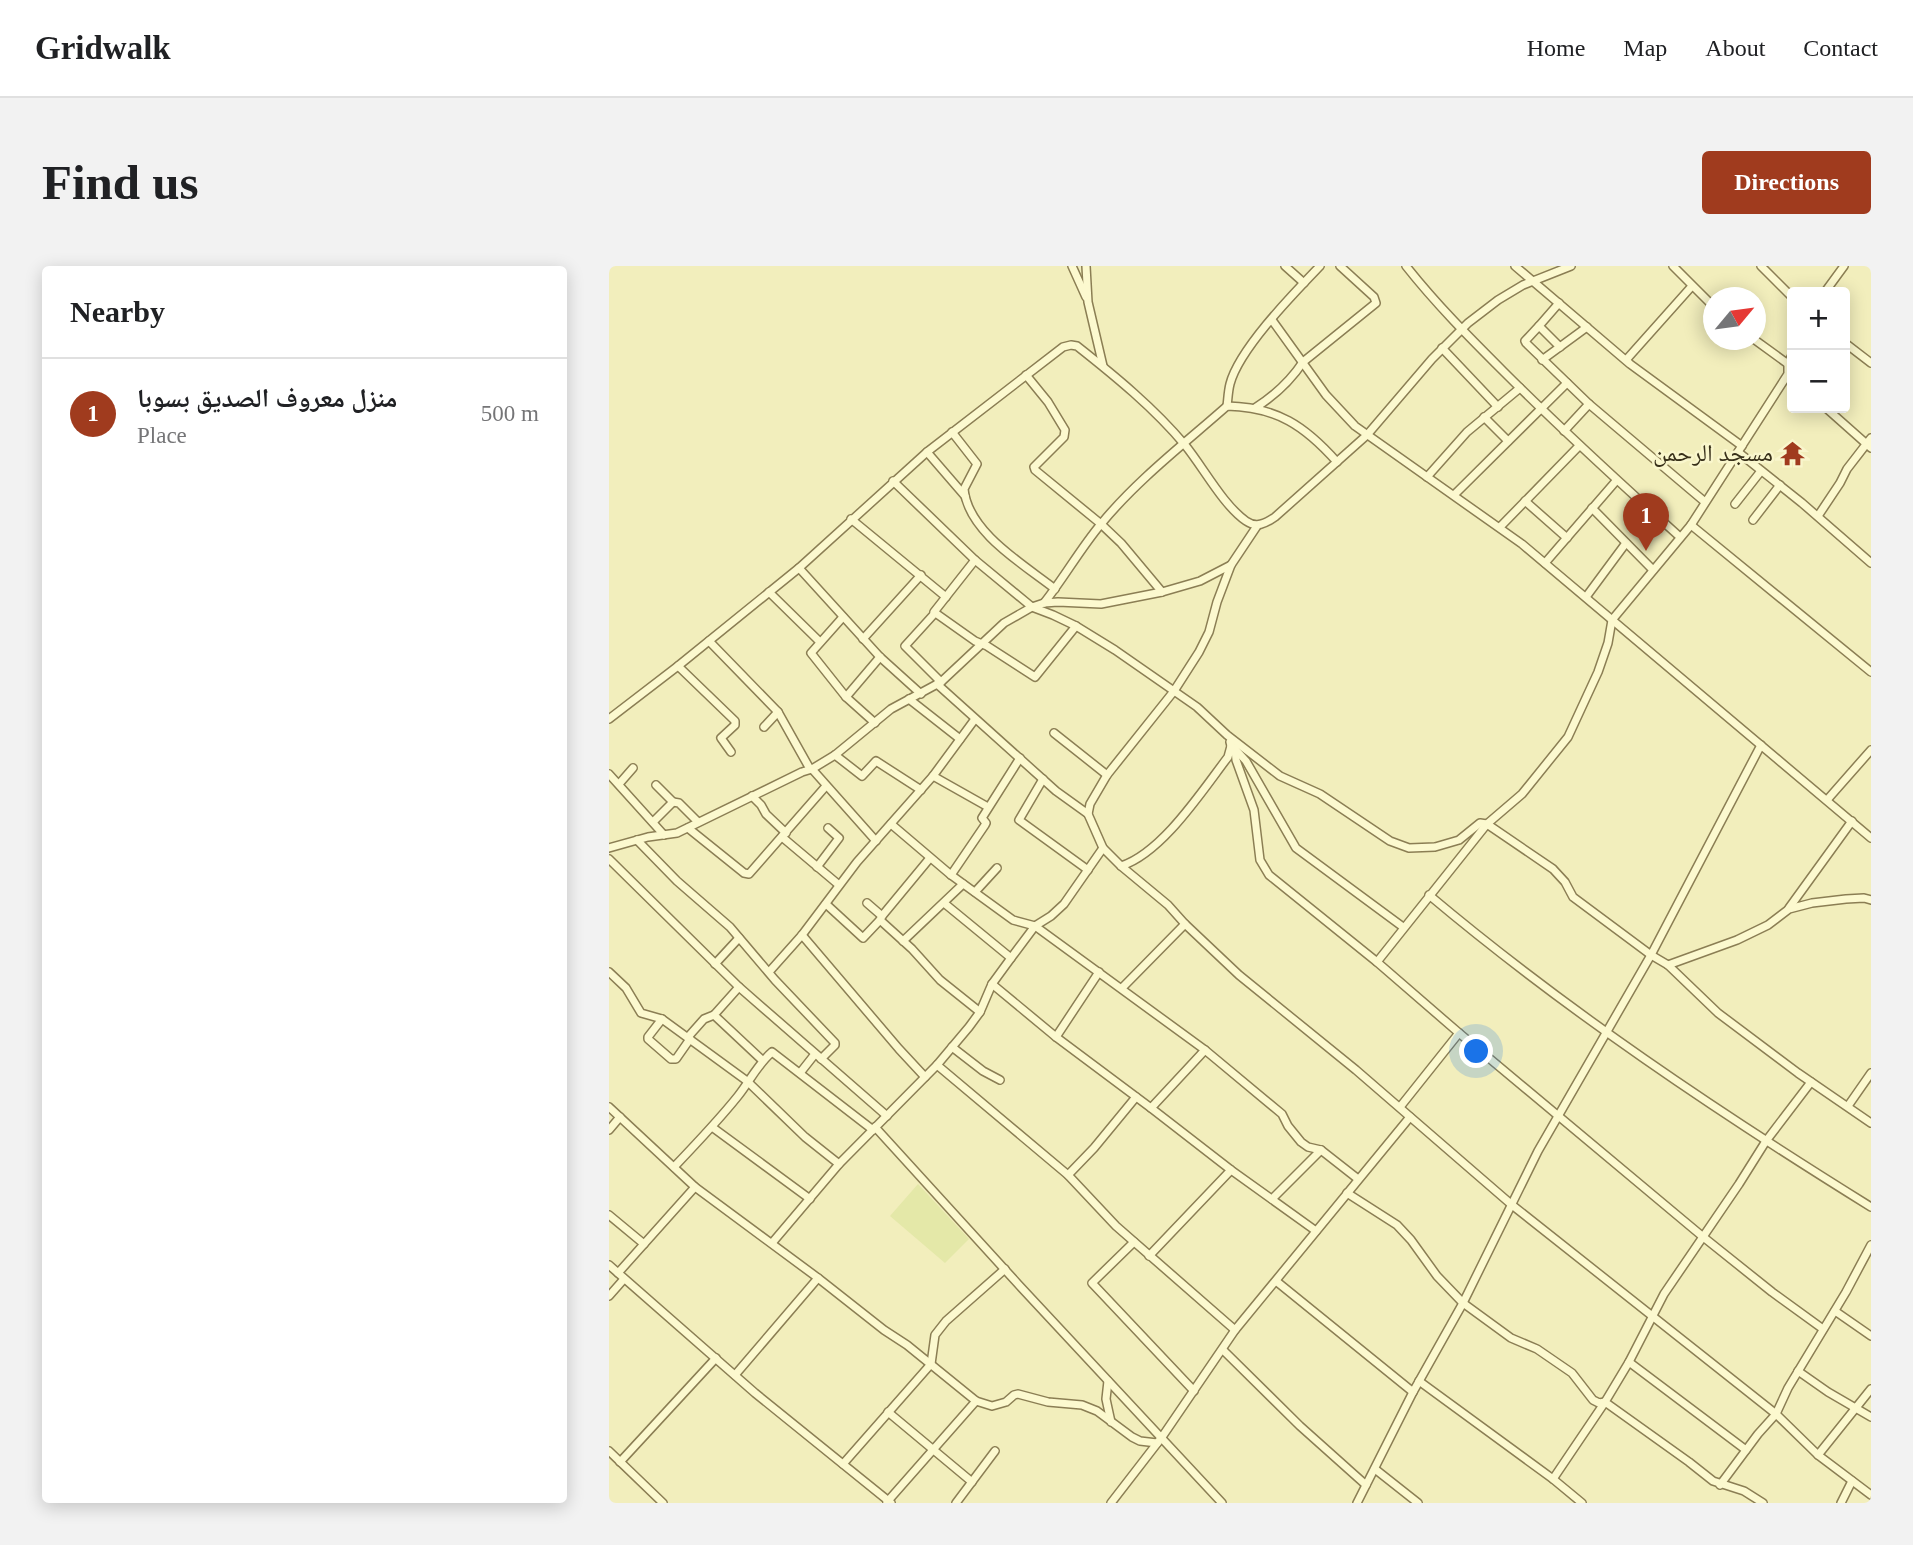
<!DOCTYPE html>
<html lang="en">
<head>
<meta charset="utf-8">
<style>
	body { margin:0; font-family:"Times New Roman","Noto Naskh Arabic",serif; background:#f2f2f2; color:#202124 }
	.controls { position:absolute; right:21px; top:21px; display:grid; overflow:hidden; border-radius:7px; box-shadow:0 4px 18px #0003 }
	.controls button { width:63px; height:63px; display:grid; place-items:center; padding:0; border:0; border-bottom:2px solid #e0e0e0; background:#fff; color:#202124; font:35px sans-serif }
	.compass { position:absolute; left:1094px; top:21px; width:63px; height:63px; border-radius:50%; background:#fff; box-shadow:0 4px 18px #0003; rotate:61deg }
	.you { position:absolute; left:868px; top:786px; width:24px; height:24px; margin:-18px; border:5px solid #fff; border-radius:50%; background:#1a73e8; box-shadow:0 0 0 10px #1a73e833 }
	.badge { display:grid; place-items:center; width:46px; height:46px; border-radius:50%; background:#a03b1e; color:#fff; font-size:23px; font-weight:700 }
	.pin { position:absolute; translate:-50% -58px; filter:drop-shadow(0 2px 4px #0008) }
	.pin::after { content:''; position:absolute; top:37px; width:24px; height:21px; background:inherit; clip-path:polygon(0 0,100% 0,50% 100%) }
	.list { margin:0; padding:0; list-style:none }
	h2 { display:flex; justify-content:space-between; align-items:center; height:91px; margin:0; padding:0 28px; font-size:30px }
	h2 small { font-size:23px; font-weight:400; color:#757577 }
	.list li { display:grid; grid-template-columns:46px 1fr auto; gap:21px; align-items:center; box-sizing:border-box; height:112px; padding:0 28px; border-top:2px solid #e0e0e0 }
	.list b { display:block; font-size:26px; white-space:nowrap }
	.list p { margin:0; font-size:23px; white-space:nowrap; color:#757577 }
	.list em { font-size:23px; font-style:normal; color:#757577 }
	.map { position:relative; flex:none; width:1262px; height:1237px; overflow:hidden; border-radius:7px }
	header { display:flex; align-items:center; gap:42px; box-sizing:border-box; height:98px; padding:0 35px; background:#fff; border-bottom:2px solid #e0e0e0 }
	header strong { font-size:33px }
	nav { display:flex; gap:38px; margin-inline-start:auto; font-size:24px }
	.intro { display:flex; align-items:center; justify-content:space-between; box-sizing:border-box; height:168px; padding:0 42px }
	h1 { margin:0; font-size:49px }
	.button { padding:18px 32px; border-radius:7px; background:#a03b1e; color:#fff; font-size:24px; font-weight:700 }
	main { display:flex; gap:42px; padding:0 42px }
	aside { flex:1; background:#fff; border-radius:7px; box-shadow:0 4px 18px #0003 }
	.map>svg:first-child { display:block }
	.farmland { fill:#e4e8a8 }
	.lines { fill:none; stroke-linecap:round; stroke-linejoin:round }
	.minor-casing { stroke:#8b7e54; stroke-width:10 }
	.minor { stroke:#fcf9cf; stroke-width:7 }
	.labels { text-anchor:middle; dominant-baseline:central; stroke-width:5; stroke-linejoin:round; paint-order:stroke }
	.poi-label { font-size:24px; fill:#38301a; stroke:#f9f6cc; text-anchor:end }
</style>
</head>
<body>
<header>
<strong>Gridwalk</strong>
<nav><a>Home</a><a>Map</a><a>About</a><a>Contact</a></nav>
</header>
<div class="intro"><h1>Find us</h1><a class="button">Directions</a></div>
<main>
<aside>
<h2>Nearby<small></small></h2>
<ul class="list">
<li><span class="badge">1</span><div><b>منزل معروف الصديق بسوبا</b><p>Place</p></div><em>500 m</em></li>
</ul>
</aside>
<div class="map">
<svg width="1262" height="1237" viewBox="0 0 1262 1237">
	<rect width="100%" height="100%" fill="#f2eebc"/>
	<polygon class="farmland" points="309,918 360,973 336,997 281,950"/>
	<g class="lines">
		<defs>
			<g id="minor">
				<polyline points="463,0 477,31"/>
				<polyline points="477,0 479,36 494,100"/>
				<polyline points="676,0 695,17"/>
				<path d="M 797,0 C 827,38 861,72 895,106 C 952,163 1011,217 1071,271"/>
				<polyline points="906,0 1021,98 1133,180"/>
				<polyline points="1064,0 1104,40"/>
				<polyline points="1152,0 1183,31"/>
				<polyline points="1216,26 1235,0"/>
				<polyline points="950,37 930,60 951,81"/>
				<polyline points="663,54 717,129 746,160 913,278 1262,572"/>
				<polyline points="930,60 916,75 917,77 980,138 1096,236"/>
				<polyline points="1146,74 1179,98"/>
				<polyline points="1236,77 1262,97"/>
				<polyline points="833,82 889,141"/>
				<polyline points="933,94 978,61"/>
				<polyline points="1017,94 1083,20"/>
				<polyline points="417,109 439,136 456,164 455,171 425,201 426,204 492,258 512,277 553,326"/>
				<path d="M 618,140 C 619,133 619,126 621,118 C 630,83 685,27 711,0"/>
				<path d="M 646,142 C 665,130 682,114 694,96 L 767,37 L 765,31 L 731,0"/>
				<polyline points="1217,142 1262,182"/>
				<polyline points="875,151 899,175"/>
				<polyline points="955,165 980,138"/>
				<path d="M 343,166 L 368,198 L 355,223 C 359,266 414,298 446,323"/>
				<polyline points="318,186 356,230"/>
				<polyline points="1129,186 1193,237 1262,297"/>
				<polyline points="818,211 858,166 911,122"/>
				<polyline points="284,215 366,294 423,341 444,349 467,360 506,384 588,441 618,469 671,510 711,528 781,575 800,582 826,581 850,574 871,557 878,558 944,603 956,616 964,631 1042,689 1059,699 1109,747 1189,807 1262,857"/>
				<polyline points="845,229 958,117"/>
				<polyline points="916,235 958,272"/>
				<polyline points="1126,238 1152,205"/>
				<polyline points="983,242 1044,304"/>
				<polyline points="1209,250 1231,217 1238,203 1262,172"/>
				<polyline points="242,253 337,331"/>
				<polyline points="1144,254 1171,219"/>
				<polyline points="1082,259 1262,406"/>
				<polyline points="648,260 622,299 608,336 600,366 590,386 565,425 498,509 481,538 479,548 494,582 512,600 559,639 576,658 630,709 747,804 903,939 1167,1148 1209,1189 1262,1229"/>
				<polyline points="891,261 970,180"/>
				<polyline points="366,294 325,346 366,375 378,380 426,411 467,360"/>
				<polyline points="936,297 1007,215"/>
				<polyline points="190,302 271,391 312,428"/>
				<polyline points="160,326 211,376"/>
				<polyline points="977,331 1017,277"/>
				<path d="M 435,337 C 455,312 471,283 492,258 C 528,214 575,178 618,140 C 668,141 696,160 728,196"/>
				<polyline points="326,347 296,380 332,416"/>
				<polyline points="234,351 202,387 237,431 266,457"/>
				<polyline points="254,373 312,309"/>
				<polyline points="100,375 169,446 201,503"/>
				<polyline points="69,400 126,455 126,459 112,472 122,486"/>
				<polyline points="328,418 447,525 479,548"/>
				<polyline points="237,431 271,391"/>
				<polyline points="300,433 351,473"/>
				<path d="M 0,453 L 69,400 L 190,302 L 318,186 L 454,81 L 462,79 L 468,80 C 506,110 545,142 576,179 C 594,201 614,239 637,255 C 647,262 656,258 666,251 L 758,169 L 823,93 L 859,57 L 889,34 L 914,19 L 962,0"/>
				<polyline points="155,461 169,446"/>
				<polyline points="445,467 498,509"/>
				<polyline points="622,480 626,483 627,494 645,544 651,594 660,609 768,696 850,767 1093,970 1163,1026 1214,1063"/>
				<polyline points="626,483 637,495 687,582 794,661"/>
				<polyline points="226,489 253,510 267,495 312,524"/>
				<polyline points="203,503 267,575"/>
				<polyline points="0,508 55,569"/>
				<polyline points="324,510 379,541"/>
				<polyline points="434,513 410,554 479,604"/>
				<polyline points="10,518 24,502"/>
				<polyline points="47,519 64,536 70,537 89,556"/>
				<polyline points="143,530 152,539 157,548 177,567"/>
				<polyline points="1218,534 1262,484"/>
				<polyline points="44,556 64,536"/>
				<polyline points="282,558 342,609 404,654 426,660 596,784 673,848 679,860 692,876 699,881 712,884 749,913"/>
				<polyline points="79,562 135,607 140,608 217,520"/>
				<polyline points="173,571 230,619"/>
				<polyline points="28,574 68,615 121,661 166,714 226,777 226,779 212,793"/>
				<polyline points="0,582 39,571 68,567 193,506 203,503 226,489 282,443 332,416 395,357 423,341 435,337 449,336 492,338 553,326 591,315 622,299"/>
				<polyline points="0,593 130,721 278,850"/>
				<path d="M 512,600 C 553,587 593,525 619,491 L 622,480 L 621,476"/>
				<polyline points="208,601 230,572 219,562"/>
				<polyline points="342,609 376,559 377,557 373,552 411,492"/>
				<polyline points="366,626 388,602"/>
				<path d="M 820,629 C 958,745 1109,846 1262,941"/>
				<polyline points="258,637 273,650"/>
				<polyline points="335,637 402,692"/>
				<polyline points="217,638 254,672 271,654 273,650 321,592"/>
				<polyline points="1180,642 1243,555"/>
				<polyline points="271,654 303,683 331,714 371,746"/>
				<polyline points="193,669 290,783 316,811"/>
				<polyline points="294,675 354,618"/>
				<polyline points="768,696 878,558 913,528 959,471 989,406 999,377 1003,354 1082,259 1179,108 1179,98 1183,89"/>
				<polyline points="106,698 130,672"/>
				<polyline points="1059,699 1128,674 1159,659 1180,643 1203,637 1237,633 1255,632 1262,634"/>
				<polyline points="0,706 17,722 32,747 53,753 138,815 196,871 230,898"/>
				<polyline points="160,706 193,669 248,596 324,510 366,453"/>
				<polyline points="383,718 447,771 542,842 622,904 707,965"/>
				<polyline points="130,721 105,749 153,794"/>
				<polyline points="513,722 576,658"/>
				<polyline points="53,753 39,771 39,773 62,793 67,793 81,773"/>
				<polyline points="79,771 95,753 105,749"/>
				<polyline points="447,771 490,706"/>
				<polyline points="343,781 374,805 391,814"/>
				<polyline points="328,799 459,909 507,960 626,1064"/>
				<polyline points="191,807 206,788"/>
				<polyline points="1239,840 1262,807"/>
				<polyline points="0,841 86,921 209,1012 275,1064 298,1079 367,1135 383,1140 397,1136 405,1129 409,1128 439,1136 473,1139 488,1145 523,1171 531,1175 548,1177"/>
				<polyline points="791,841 850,767"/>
				<polyline points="542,842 596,784"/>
				<polyline points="103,861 201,933"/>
				<polyline points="266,861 409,1018 613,1237"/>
				<polyline points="0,864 11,851"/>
				<path d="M 65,901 C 87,878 109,855 129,830 C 141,815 148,799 163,786 L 264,864"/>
				<polyline points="459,909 485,882 527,831"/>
				<polyline points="738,927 788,959 802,974 828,1010 854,1037 902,1072 928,1083 963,1107 984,1134 990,1137 996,1136"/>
				<polyline points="663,933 712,884"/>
				<polyline points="0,949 35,978"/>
				<polyline points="525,976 483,1017 585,1125"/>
				<polyline points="163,977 230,898 328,799 360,761 371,746 383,718 402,692 426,660 442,650 455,638 494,582"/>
				<polyline points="540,990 622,904"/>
				<polyline points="0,999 146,1127 282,1237"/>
				<polyline points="9,1007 86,921"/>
				<polyline points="667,1015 804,1126"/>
				<polyline points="0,1030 15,1013"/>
				<polyline points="1226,1045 1262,1070"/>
				<polyline points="614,1084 691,1160 757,1219"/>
				<polyline points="1020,1096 1137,1184"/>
				<polyline points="1189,1105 1219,1126 1262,1151"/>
				<polyline points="126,1109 209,1012"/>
				<polyline points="499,1115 497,1133 502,1156"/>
				<polyline points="810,1115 944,1213 973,1237"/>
				<polyline points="279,1146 363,1216"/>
				<polyline points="0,1185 54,1237"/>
				<polyline points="1209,1189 1262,1123"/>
				<polyline points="11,1196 107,1092"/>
				<polyline points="234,1198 322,1098 326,1069 337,1055 396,1003"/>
				<polyline points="766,1203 809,1237"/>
				<polyline points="944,1213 996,1136"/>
				<polyline points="1111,1219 1149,1168 1167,1148 1179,1122 1237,1026 1262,979"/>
				<polyline points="278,1236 367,1135"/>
				<polyline points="347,1237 386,1185"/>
				<polyline points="502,1237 553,1171 626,1064 801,851"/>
				<polyline points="748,1237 804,1126 854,1037 929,885 1042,689 1152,479"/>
				<polyline points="1154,1237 1135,1225 1104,1215 1080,1196 996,1136 1020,1096 1055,1028 1130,918 1157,875 1202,816"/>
				<polyline points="1232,1237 1243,1215"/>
			</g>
		</defs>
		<use href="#minor" class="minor-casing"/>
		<use href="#minor" class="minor"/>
	</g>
	<defs>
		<symbol id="temple-bare" viewBox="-9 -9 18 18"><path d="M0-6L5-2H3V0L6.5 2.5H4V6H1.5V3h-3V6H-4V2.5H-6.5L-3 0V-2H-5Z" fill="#a03b1e" stroke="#f9f6cc" stroke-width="2.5" paint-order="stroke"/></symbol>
	</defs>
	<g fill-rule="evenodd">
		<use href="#temple-bare" x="1166" y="170" width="35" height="35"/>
	</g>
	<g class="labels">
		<g class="poi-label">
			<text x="1164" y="187">مسجد الرحمن</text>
		</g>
	</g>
</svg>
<div class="controls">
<button>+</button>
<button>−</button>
</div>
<svg class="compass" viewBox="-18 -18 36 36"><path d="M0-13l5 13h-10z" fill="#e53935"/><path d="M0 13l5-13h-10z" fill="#757577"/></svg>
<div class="you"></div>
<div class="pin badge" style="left:1037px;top:285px">1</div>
</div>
</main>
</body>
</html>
